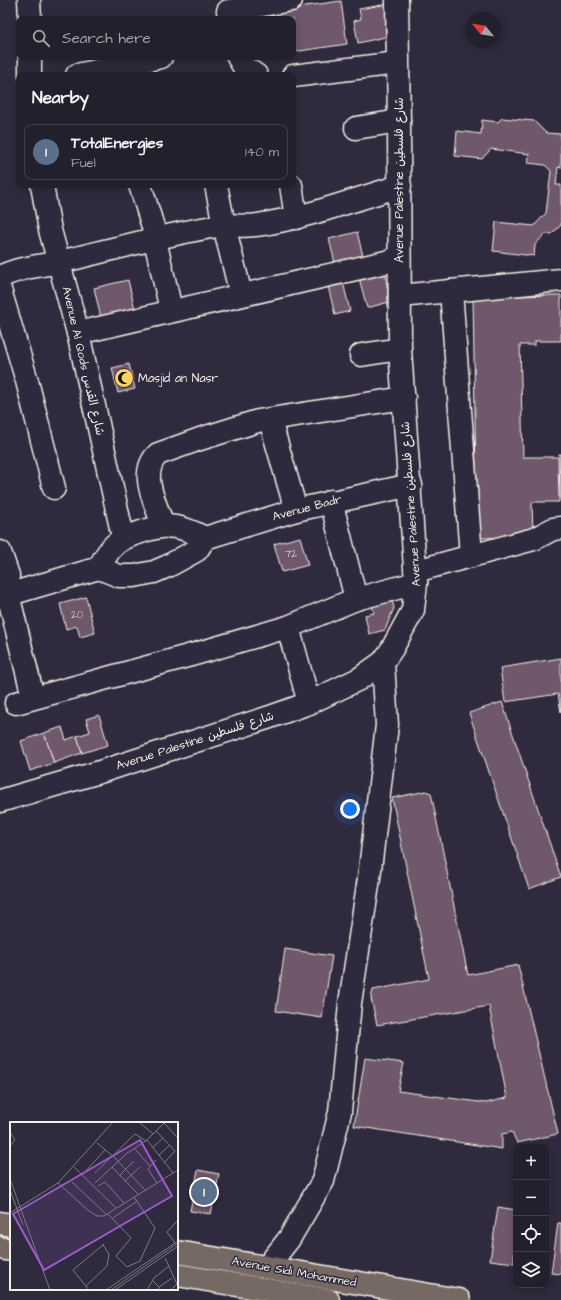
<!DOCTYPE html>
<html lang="en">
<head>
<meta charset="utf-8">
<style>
	body { margin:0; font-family:"Architects Daughter","Playpen Sans Arabic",sans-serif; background:#2b2836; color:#f1f3f6 }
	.controls { position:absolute; right:12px; bottom:12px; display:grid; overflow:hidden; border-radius:8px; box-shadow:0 2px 10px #0003 }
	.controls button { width:36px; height:36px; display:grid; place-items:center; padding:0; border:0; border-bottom:1px solid #403e4a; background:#23202e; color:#f1f3f6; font:20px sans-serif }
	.compass { position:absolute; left:465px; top:12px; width:36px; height:36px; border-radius:50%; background:#23202e; box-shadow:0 2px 10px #0003; rotate:300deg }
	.you { position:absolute; left:350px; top:809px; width:14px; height:14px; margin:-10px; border:3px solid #fff; border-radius:50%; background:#1a73e8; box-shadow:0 0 0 6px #1a73e833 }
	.badge { display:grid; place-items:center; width:26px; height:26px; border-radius:50%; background:#ffd166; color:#fff; font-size:13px; font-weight:700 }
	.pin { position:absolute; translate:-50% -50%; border:2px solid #fff; box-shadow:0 1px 4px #0006 }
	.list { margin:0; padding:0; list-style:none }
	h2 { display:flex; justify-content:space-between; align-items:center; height:52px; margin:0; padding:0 16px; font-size:17px }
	h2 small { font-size:13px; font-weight:400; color:#a3a3aa }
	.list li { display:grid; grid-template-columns:26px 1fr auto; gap:12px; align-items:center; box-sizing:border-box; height:56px; margin:0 8px 8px; padding:0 8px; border:1px solid #403e4a; border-radius:8px }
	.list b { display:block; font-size:15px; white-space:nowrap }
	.list p { margin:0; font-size:13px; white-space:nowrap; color:#a3a3aa }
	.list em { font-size:13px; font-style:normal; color:#a3a3aa }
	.icon { flex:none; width:22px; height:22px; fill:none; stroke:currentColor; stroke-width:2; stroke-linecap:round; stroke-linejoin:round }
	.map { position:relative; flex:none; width:561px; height:1300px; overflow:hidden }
	.search { position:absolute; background:#23202e; box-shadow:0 2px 10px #0003; left:16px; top:16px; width:280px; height:44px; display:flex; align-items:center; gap:10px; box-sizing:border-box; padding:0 14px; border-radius:8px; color:#a3a3aa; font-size:15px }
	.panel { position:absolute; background:#23202e; box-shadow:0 2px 10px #0003; left:16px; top:72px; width:280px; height:116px; border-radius:8px }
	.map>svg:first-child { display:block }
	.building { fill:#70596c; stroke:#f4f1e8 }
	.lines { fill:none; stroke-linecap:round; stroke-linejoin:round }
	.minor-casing { stroke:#f4f1e8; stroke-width:25 }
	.major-casing { stroke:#f4f1e8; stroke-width:25 }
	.minor { stroke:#2f2a3d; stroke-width:22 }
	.major { stroke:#766964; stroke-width:22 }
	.labels { text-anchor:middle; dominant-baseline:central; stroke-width:3; stroke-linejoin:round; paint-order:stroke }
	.number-label { font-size:10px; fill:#d3cbc9 }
	.street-label { font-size:12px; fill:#f4f1e8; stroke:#2f2a3d }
	.poi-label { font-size:12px; fill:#f4f1e8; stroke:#2f2a3d; text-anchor:start }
	.inset-road { fill:none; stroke:#7e7a81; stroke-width:1 }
	.view { fill:#995dc9; fill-opacity:0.15; stroke:#995dc9; stroke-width:2 }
	.inset-edge { fill:none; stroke:#f4f1e8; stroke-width:2 }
</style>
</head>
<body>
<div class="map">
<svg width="561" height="1300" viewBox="0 0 561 1300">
	<rect width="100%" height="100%" fill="#2f2a3d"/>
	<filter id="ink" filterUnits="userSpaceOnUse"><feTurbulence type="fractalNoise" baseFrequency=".025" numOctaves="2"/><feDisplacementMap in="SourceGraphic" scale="8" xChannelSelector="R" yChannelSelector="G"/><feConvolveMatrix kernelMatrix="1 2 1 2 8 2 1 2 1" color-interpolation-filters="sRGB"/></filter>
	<g filter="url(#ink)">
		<g class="building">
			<polygon points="341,1 347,44 293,52 293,19 250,19 249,14"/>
			<polygon points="388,4 394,35 358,43 354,21 361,19 359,9"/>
			<polygon points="502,118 534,121 546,133 561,134 561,168 558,167 556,185 561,185 561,225 552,234 545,234 535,245 534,256 493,251 496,222 534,226 546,213 551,171 545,165 528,163 529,154 491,149 482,159 455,156 457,131 481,134 482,120 498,122"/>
			<polygon points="357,232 363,256 335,263 329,239"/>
			<polygon points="385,271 389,302 367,308 359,278"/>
			<polygon points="128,280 135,309 101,318 94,288"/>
			<polygon points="343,282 350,311 335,315 328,286"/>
			<polygon points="561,295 561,341 535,341 535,345 520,345 523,457 558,457 559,502 532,502 533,537 477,538 473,297"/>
			<polygon points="129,364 135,389 118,393 112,368"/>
			<polygon points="559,454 561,454 561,499 560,499"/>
			<polygon points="300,537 308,565 282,572 274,544"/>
			<polygon points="391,595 394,608 385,630 369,634 365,615 374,613 371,600"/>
			<polygon points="86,597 95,633 80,637 77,626 66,629 60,604"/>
			<polygon points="561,658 561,712 558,694 505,702 500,668"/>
			<polygon points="502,702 561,877 529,889 469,713"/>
			<polygon points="99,715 108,745 82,753 77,736 90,732 86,719"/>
			<polygon points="62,727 66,740 77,736 82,753 54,763 44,733"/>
			<polygon points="44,733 54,763 30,771 21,741"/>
			<polygon points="426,791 431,793 468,975 518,965 558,1134 517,1143 512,1132 502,1134 502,1149 354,1126 365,1058 404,1063 398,1091 486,1103 507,1098 489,1006 377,1025 371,998 373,990 429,979 392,798"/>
			<polygon points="285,949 332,956 322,1018 276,1011"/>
			<polygon points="198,1170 219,1174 211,1214 190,1211"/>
			<polygon points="498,1207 516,1210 514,1263 490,1260"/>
			<polygon points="558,1223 561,1223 561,1274 551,1273"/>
		</g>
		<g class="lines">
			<defs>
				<g id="minor">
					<polyline points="29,0 30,19"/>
					<polyline points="228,11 291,0"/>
					<polyline points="30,57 30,75"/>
					<polyline points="238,57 244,67 256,75"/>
					<polyline points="77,75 161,57"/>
					<polyline points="293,76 397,63"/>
					<polyline points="356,128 399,121"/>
					<polyline points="42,185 50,230 78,333 123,537"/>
					<polyline points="140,185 154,230 155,240 171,310"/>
					<polyline points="216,185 224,225 241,295"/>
					<polyline points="291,185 296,218"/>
					<path d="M 0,277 C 20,267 42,266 64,261 C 115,249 166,234 218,226 C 230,224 244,227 257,225 C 306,218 353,200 400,186"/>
					<polyline points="0,290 27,381 54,488"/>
					<polyline points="451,291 471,556"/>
					<polyline points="400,296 561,280"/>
					<polyline points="78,333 399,259"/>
					<polyline points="361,355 400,349"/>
					<polyline points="270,420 296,510"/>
					<polyline points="331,501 356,599"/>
					<path d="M 163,525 C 156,504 138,473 158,454 L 200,439 L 258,421 L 404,398"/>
					<polyline points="0,552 8,575 8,594 33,697"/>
					<path d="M 99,568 C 110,546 117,539 141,532 C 168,523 180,525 205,538"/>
					<polyline points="416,571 534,539 553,529 561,528"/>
					<polyline points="0,597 99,568 119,576 134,576 154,572 168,566 197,550 205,538 296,510 411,485"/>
					<polyline points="288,627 309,703"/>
					<polyline points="16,703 195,654 288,627 356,599 416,583"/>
					<polyline points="0,801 103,771 270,717 309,703 359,679 383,662 392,649 413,610 416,583 400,349 399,121 397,0"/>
					<polyline points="267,1267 289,1239 323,1181 340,1112 350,1003 369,878 387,725 383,662"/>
				</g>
				<g id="major">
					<polyline points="0,1223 11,1225"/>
					<polyline points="0,1248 11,1250"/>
					<polyline points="177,1252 459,1300"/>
					<polyline points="177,1275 328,1300"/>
				</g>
			</defs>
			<use href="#minor" class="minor-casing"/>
			<use href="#major" class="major-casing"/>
			<use href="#minor" class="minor"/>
			<use href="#major" class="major"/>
		</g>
	</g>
	<defs>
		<symbol id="mosque-disc" viewBox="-11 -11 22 22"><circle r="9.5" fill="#ffd166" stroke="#2f2a3d"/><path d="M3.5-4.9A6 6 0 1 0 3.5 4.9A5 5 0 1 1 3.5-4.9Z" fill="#111"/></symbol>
	</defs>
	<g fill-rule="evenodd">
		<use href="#mosque-disc" x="113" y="367" width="22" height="22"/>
	</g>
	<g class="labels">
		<g class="number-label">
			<text x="291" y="554">72</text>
			<text x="77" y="615">20</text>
		</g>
		<g class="street-label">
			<text transform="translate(399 180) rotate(-90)">Avenue Palestine شارع فلسطين</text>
			<text transform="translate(83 361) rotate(77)">Avenue Al Qods شارع القدس</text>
			<text transform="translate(411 504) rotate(-94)">Avenue Palestine شارع فلسطين</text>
			<text transform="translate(307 508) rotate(-15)">Avenue Badr</text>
			<text transform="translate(195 741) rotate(-18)">Avenue Palestine شارع فلسطين</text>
			<text transform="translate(294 1272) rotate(10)">Avenue Sidi Mohammed</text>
		</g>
		<g class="poi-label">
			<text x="138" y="378">Masjid an Nasr</text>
		</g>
	</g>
	<g transform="translate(10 1122)">
		<rect width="168" height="168" fill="#2f2a3d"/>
		<path class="inset-road" d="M 129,0 L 143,12M 154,1 L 168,16M 146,9 L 165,29 L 154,41M 0,10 L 5,18 L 0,24M 137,18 L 163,51M 87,21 L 104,35 L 135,68M 143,25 L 153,16M 124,26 L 140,44M 149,33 L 160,23M 146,38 L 138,47 L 147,61M 64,45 L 106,86M 102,45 L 128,72M 85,51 L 125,12 L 136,19M 72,53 L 95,28M 110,53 L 124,39M 0,57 L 40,168M 115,59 L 130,45M 62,60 L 97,93M 48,61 L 79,89 L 87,94 L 94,94 L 168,48M 85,61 L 116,32 L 137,18 L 155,0M 88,64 L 95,60 L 114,81M 0,68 L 13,103M 0,91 L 48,61 L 103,0M 98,92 L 121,116 L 106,134 L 117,145 L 130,139 L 145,106 L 124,75M 103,96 L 127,79M 165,121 L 157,110 L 168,98M 155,136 L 167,162 L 161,168M 142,158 L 149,165 L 148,168M 76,164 L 97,144 L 99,132 L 93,123M 149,165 L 162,156M 79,168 L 63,148 L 94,122M 96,168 L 168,119M 101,168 L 168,121M 105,168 L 168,124M 137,168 L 144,156 L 159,144"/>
		<path class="view" d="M 130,18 L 162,74 L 34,148 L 3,92 Z"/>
		<rect width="168" height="168" class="inset-edge"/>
	</g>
</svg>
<div class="controls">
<button>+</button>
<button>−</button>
<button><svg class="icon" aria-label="locate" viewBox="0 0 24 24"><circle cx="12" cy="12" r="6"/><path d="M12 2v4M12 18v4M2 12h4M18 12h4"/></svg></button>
<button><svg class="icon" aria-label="layers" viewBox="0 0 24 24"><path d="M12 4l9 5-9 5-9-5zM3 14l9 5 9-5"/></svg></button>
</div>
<svg class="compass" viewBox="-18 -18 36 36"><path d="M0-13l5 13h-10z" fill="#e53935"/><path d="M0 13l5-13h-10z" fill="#a3a3aa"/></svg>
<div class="you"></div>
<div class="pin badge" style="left:204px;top:1192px;background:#5c6f8a">1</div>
<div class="search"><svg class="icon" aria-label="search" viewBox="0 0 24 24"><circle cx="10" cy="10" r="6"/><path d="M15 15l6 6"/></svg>Search here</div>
<section class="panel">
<h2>Nearby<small></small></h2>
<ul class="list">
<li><span class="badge" style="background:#5c6f8a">1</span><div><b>TotalEnergies</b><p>Fuel</p></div><em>140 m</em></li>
</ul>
</section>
</div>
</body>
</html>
